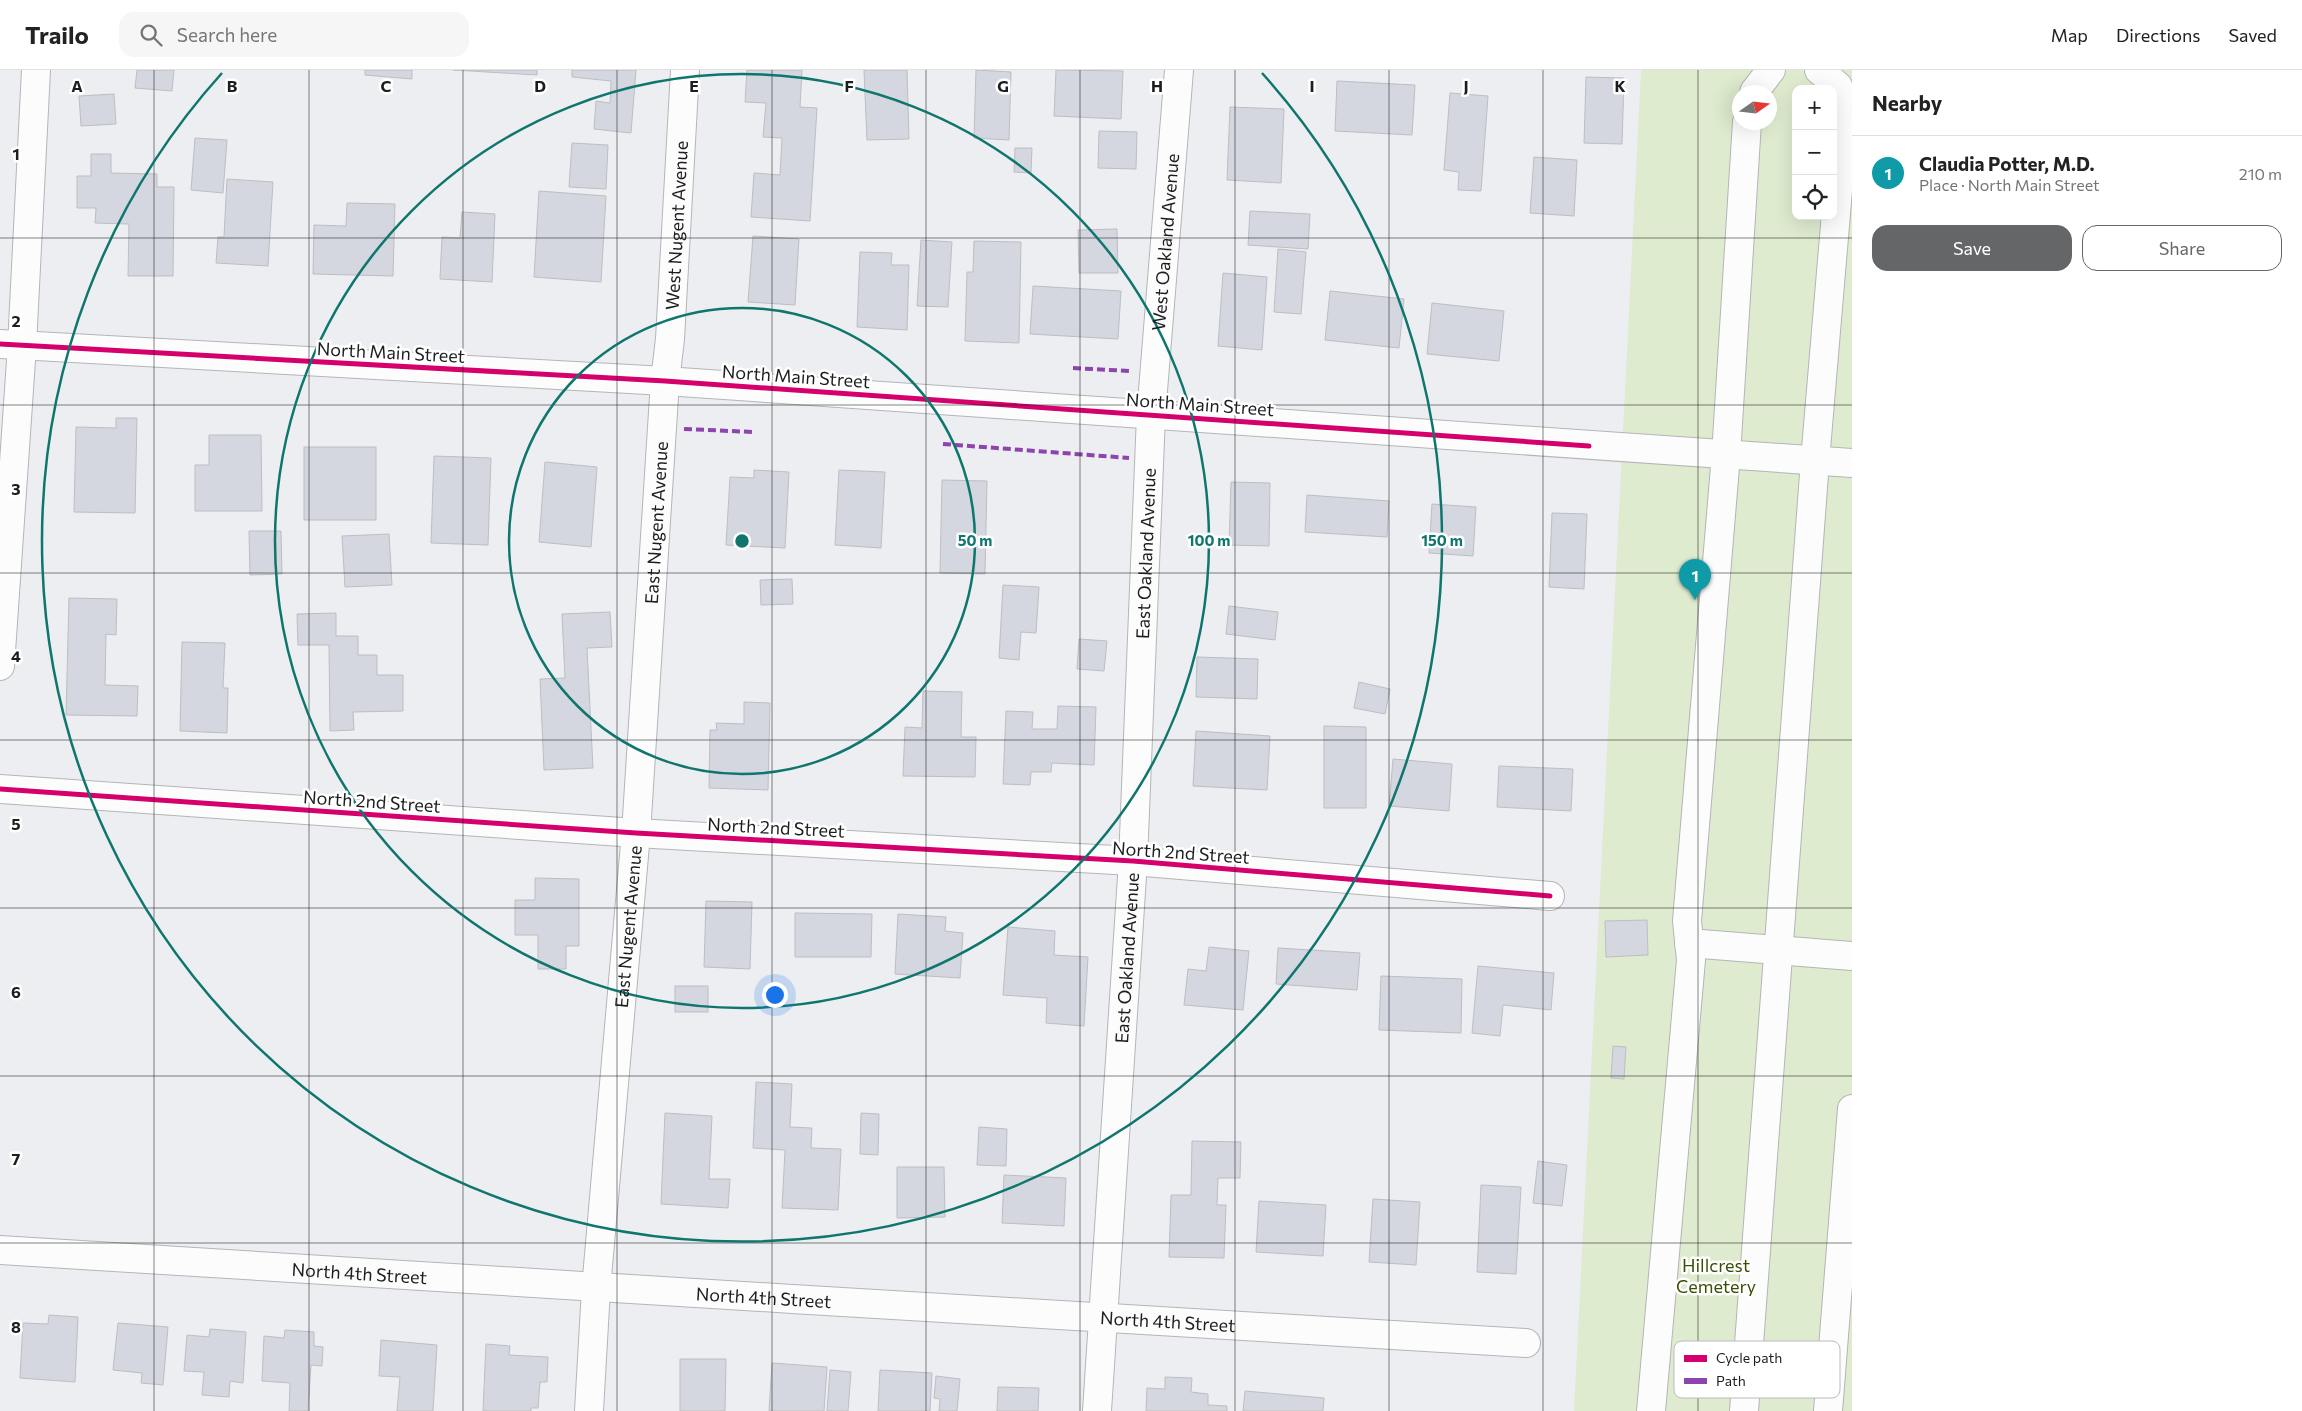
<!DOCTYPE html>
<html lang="en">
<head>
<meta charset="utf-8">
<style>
	body { margin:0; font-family:Commissioner,sans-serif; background:#f6f6f6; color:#222 }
	.controls { position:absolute; right:15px; top:15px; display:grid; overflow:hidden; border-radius:10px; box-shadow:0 5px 20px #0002 }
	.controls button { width:45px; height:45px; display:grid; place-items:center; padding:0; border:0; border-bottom:1px solid #e0e0e0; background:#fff; color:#222; font:25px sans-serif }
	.compass { position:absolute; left:1732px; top:15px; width:45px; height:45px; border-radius:50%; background:#fff; box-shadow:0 5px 20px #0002; rotate:76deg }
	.you { position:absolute; left:774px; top:924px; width:18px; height:18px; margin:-12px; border:4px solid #fff; border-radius:50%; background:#1a73e8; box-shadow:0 0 0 8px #1a73e833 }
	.badge { display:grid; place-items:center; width:32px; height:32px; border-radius:50%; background:#656668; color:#fff; font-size:16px; font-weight:700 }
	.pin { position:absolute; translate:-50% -41px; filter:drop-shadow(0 1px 2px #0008) }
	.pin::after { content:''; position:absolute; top:26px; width:18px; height:15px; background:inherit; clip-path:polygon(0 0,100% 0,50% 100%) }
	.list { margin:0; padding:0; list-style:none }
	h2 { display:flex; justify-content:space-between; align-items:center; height:65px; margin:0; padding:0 20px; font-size:21px }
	h2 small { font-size:16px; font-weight:400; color:#767676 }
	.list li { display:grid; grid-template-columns:32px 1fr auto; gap:15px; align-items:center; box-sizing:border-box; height:75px; padding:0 20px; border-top:1px solid #e0e0e0 }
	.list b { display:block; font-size:19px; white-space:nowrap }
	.list p { margin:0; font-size:16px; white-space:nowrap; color:#767676 }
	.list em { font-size:16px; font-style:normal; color:#767676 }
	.actions { display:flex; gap:10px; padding:15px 20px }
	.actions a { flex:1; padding:11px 0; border:1px solid #656668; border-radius:15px; text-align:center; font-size:18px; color:#656668 }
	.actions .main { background:#656668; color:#fff }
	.icon { flex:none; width:28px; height:28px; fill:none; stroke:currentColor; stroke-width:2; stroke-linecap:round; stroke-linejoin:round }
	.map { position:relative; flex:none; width:1852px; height:1341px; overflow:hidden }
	header { display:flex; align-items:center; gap:30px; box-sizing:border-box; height:70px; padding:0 25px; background:#fff; border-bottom:1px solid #e0e0e0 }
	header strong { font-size:24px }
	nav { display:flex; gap:28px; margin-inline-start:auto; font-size:18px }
	.search { width:350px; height:45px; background:#f6f6f6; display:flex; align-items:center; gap:12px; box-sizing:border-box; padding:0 18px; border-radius:15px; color:#767676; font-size:19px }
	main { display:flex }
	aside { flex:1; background:#fff }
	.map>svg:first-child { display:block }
	.green { fill:#deebce; fill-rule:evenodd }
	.building { fill:#d4d6e0; stroke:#bebec1 }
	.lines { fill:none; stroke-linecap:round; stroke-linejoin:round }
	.minor-casing { stroke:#b4b5b8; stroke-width:30 }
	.minor { stroke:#fcfcfd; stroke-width:28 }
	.quiet { stroke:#8e44ad; stroke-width:4; stroke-dasharray:8 4; stroke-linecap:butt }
	.cycleway-casing { stroke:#fff; stroke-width:8 }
	.cycleway { stroke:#d6006c; stroke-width:5 }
	.grid { fill:none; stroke:#1c1d1e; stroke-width:1; stroke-opacity:0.55 }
	.ring { fill:none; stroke:#0f766e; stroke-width:2.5 }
	.labels { text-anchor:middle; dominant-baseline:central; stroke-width:5; stroke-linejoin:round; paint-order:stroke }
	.street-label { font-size:18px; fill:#1c1d1e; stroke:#fff }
	.park-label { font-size:18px; fill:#394f04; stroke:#fff }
	.key { fill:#fff; stroke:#bbbbbc; stroke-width:1 }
	.key-label { font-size:14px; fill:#1c1d1e }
	.grid-label { font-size:16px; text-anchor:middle; font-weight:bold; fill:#1c1d1e; stroke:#fff; stroke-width:5; stroke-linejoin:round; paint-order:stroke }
	.centre { fill:#0f766e; stroke:#fff; stroke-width:2.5 }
	.ring-label { font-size:15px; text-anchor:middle; font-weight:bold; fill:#0f766e; stroke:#fff; stroke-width:5; stroke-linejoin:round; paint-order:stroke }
</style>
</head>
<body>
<header>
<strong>Trailo</strong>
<div class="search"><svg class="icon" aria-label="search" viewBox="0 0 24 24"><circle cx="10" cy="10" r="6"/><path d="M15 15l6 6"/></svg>Search here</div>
<nav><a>Map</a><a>Directions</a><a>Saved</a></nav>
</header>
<main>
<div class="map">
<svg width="1852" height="1341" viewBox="0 0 1852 1341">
	<rect width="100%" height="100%" fill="#edeef2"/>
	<path class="green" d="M 1641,0 L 1852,0 L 1852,1341 L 1574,1341 ZM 1796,19 L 1833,19 L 1833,146 L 1796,146 ZM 1740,22 L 1770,22 L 1770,52 L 1740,52 Z"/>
	<g class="building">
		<polygon points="137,0 174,0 172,21 135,18"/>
		<polygon points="365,0 412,0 412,9 365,5"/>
		<polygon points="453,0 537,0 537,5"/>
		<polygon points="572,0 636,0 631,63 594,59 596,31 610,33 611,11 572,7"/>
		<polygon points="747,0 802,0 800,37 817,38 810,151 751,147 754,103 780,105 782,68 763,67 766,33 745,32"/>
		<polygon points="864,0 907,0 909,69 867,70"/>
		<polygon points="976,0 1011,2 1009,70 974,68"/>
		<polygon points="1056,0 1123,1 1121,49 1054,46"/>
		<polygon points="1586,7 1624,8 1622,74 1584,73"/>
		<polygon points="1337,11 1415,15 1412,65 1335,61"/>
		<polygon points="1450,23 1488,26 1481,121 1458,120 1459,102 1444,100"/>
		<polygon points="114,24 116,54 81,56 79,26"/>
		<polygon points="1230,37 1284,39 1281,113 1227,110"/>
		<polygon points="1099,61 1137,62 1136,99 1098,98"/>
		<polygon points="195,68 227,70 223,123 191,120"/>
		<polygon points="572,73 608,75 606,119 569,117"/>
		<polygon points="1015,78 1032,78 1031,103 1014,102"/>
		<polygon points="91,84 111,84 111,103 157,104 157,117 174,117 173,206 128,206 129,154 95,153 96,138 77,138 77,106 91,106"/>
		<polygon points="1534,87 1577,90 1574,146 1530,143"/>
		<polygon points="227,109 273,112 268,196 216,193 218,167 224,167"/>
		<polygon points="539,121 606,126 601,212 534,207"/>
		<polygon points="347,133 395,134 393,206 313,204 314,155 346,156"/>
		<polygon points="1250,141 1310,144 1308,179 1248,175"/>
		<polygon points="462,142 495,144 492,212 440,209 442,167 460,168"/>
		<polygon points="1117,159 1118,203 1079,203 1078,160"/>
		<polygon points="753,166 799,169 795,235 748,232"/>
		<polygon points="921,170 952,172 948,237 917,236"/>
		<polygon points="974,171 1021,172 1019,273 965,271 967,202 973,202"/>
		<polygon points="1278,179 1306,182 1301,244 1274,242"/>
		<polygon points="860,182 892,183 891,195 909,195 907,260 857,257"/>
		<polygon points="1223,203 1267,207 1262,280 1218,276"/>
		<polygon points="1033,216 1121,221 1118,269 1030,264"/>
		<polygon points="1330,221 1404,229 1399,278 1325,270"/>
		<polygon points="1432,233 1504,241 1499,291 1427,284"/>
		<polygon points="116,348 137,348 135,443 74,442 76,357 116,358"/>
		<polygon points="209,365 261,365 262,441 195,441 195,395 209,395"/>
		<rect x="304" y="377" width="72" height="73"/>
		<polygon points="434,386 491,388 488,475 431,473"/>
		<polygon points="545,392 597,397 591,477 539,472"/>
		<polygon points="754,400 789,402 785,478 726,475 730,407 754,408"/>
		<polygon points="839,400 885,402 881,478 835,475"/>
		<polygon points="942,410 987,411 985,504 940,503"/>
		<polygon points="1231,412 1270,413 1269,476 1229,475"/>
		<polygon points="1307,425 1389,431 1387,467 1305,462"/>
		<polygon points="1432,434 1476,437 1473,486 1429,483"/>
		<polygon points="1552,443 1587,444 1584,519 1549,517"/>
		<polygon points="249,461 281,461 282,504 250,505"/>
		<polygon points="389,464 392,515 345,517 342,466"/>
		<polygon points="792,509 793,534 761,535 760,510"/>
		<polygon points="1003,515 1039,517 1036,563 1021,562 1019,590 999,588"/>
		<polygon points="69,528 117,529 116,565 106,564 105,615 138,616 137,646 66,645"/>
		<polygon points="1229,536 1278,542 1275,570 1226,564"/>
		<polygon points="610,542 612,577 587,578 593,698 544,700 540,609 565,608 562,544"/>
		<polygon points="336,543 336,566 358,566 358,585 377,585 377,605 403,605 403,641 353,642 354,660 330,661 329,575 298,575 297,544"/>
		<polygon points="1079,569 1107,571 1104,601 1077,599"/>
		<polygon points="182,572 225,573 223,618 228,618 227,663 180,661"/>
		<polygon points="1197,587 1258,589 1257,629 1196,627"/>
		<polygon points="1359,612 1390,619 1385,644 1354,638"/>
		<polygon points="923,621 962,622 961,667 976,667 975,707 903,706 905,657 922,658"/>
		<polygon points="744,632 770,633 768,720 709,718 710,660 717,660 716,653 744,654"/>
		<polygon points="1058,636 1096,637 1094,695 1052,693 1051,702 1031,702 1030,715 1003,714 1006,641 1033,642 1032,659 1057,659"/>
		<polygon points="1324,656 1366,657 1366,738 1324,738"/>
		<polygon points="1196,661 1270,666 1267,720 1193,716"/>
		<polygon points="1393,689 1452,694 1449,741 1389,736"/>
		<polygon points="1499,696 1573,699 1571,741 1497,737"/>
		<polygon points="535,808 579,809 579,876 566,876 566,899 538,899 538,865 515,865 515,830 535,830"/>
		<polygon points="706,831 752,832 750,899 704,897"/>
		<polygon points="795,843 872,844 871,887 795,887"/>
		<polygon points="898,844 946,847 945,861 963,863 960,908 895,904"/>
		<polygon points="1647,850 1648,885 1606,887 1605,851"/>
		<polygon points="1008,857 1055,861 1054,885 1088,887 1084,956 1046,953 1047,928 1003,925"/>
		<polygon points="1209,877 1249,881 1243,940 1184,935 1188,899 1206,901"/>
		<polygon points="1278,878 1360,883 1357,920 1276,914"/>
		<polygon points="1478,896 1554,903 1551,940 1503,935 1500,966 1472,963"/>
		<polygon points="1381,906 1462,909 1461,963 1379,960"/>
		<rect x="675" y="916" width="33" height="26"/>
		<polygon points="1613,976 1626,977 1624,1009 1611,1008"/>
		<polygon points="756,1012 792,1014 790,1057 812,1058 811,1078 841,1079 838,1140 782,1138 785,1080 753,1078"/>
		<polygon points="665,1043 712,1046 709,1109 730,1109 728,1138 661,1134"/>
		<polygon points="861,1043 879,1044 878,1085 860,1084"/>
		<polygon points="979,1057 1007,1059 1006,1096 977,1095"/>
		<polygon points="1192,1071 1241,1072 1240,1108 1218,1108 1217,1135 1226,1135 1224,1188 1169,1187 1171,1125 1191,1125"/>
		<polygon points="1538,1091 1567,1095 1562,1136 1533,1133"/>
		<polygon points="897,1097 944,1097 945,1147 897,1148"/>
		<polygon points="1004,1105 1066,1108 1064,1156 1002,1153"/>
		<polygon points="1481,1115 1521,1117 1516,1204 1477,1202"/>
		<polygon points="1373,1129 1420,1132 1416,1195 1369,1192"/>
		<polygon points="1259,1131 1326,1135 1323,1186 1256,1182"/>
		<polygon points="49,1245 78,1247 75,1312 20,1308 23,1253 48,1254"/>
		<polygon points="118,1253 168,1257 163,1315 141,1313 142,1303 113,1300"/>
		<polygon points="210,1259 246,1262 243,1313 230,1311 229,1327 202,1325 204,1302 184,1301 187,1265 209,1267"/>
		<polygon points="285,1260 314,1262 314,1276 323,1277 322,1296 311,1295 308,1341 289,1341 290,1313 262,1311 264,1266 284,1268"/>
		<polygon points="381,1270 437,1275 433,1341 397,1341 400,1307 379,1306"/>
		<polygon points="486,1274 510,1276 509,1285 548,1287 547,1312 540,1312 538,1338 531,1338 531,1341 483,1341"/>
		<polygon points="680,1289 726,1289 725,1341 680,1341"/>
		<polygon points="772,1293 827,1297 824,1341 769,1341"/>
		<polygon points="830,1300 851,1302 848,1341 827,1341"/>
		<polygon points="880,1300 932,1303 930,1341 878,1341"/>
		<polygon points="936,1306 960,1309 957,1341 939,1341 940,1329 934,1328"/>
		<polygon points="1165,1307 1192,1308 1191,1322 1208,1324 1208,1335 1227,1336 1227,1341 1146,1341 1147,1318 1165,1319"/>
		<polygon points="998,1317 1039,1318 1038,1341 997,1341"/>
		<polygon points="1245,1321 1324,1328 1323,1341 1243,1341"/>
	</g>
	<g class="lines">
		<defs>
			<g id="minor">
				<polyline points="1754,22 1771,0"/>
				<polyline points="0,274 665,311 1852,393"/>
				<polyline points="0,596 22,276 36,0"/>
				<polyline points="0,719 636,763 1133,791 1550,826"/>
				<polyline points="1689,873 1852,886"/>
				<path id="s1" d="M 0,1180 C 509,1214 1017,1241 1526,1273"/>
				<path id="s2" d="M 589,1341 L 596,1219 L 636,763 L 665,311 L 670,269 L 685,0"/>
				<path id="s3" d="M 1097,1341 L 1133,791 L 1151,345 L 1179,0"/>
				<polyline points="1651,1341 1691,890 1687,851 1726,385 1747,52"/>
				<polyline points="1744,1341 1815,391 1845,37 1838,16 1819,0"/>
				<polyline points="1828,1341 1852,1039"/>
			</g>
		</defs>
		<use href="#minor" class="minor-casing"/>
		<use href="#minor" class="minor"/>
		<g class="quiet">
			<polyline points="1073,298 1130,301"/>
			<polyline points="684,359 754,362"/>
			<polyline points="943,374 1129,388"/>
		</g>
		<defs>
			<g id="cycleway">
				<polyline points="0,274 665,311 1589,376"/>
				<polyline points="0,719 636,763 1133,791 1550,826"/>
			</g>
		</defs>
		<use href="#cycleway" class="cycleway-casing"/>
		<use href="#cycleway" class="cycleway"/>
	</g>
	<path class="grid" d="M 154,0 L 154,1341M 309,0 L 309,1341M 463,0 L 463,1341M 617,0 L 617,1341M 772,0 L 772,1341M 926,0 L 926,1341M 1080,0 L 1080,1341M 1235,0 L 1235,1341M 1389,0 L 1389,1341M 1543,0 L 1543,1341M 1698,0 L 1698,1341M 0,168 L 1852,168M 0,335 L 1852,335M 0,503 L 1852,503M 0,670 L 1852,670M 0,838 L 1852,838M 0,1006 L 1852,1006M 0,1173 L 1852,1173"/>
	<g class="ring">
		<circle cx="742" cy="471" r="233"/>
		<circle cx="742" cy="471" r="467"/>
		<path d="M1262 3A700 700 0 1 1 222 3"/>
	</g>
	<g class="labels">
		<g class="street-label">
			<text stroke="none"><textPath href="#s2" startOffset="1189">West Nugent Avenue</textPath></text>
			<text stroke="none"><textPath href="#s3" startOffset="1171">West Oakland Avenue</textPath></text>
			<text transform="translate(391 282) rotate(3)">North Main Street</text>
			<text transform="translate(796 306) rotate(4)">North Main Street</text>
			<text transform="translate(1200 334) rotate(4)">North Main Street</text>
			<text stroke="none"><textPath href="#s2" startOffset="891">East Nugent Avenue</textPath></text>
			<text stroke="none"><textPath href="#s3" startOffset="859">East Oakland Avenue</textPath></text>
			<text transform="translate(372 731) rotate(4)">North 2nd Street</text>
			<text transform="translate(776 757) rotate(3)">North 2nd Street</text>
			<text transform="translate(1181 782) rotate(4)">North 2nd Street</text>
			<text stroke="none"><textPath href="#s2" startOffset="486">East Nugent Avenue</textPath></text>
			<text stroke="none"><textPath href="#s3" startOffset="454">East Oakland Avenue</textPath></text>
			<text stroke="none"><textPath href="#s1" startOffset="360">North 4th Street</textPath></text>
			<text stroke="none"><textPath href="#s1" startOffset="765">North 4th Street</textPath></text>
			<text stroke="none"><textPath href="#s1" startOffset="1170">North 4th Street</textPath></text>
		</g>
		<g class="park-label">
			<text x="1716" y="1195">Hillcrest<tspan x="1716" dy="21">Cemetery</tspan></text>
		</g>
	</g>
	<rect x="1674" y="1271" width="166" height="57" rx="8" class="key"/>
	<rect x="1684" y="1285" width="23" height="7" fill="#d6006c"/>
	<rect x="1684" y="1308" width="23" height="6" fill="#8e44ad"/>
	<g class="key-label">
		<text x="1716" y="1293">Cycle path</text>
		<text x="1716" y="1316">Path</text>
	</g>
	<g class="grid-label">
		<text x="77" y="22">A</text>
		<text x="232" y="22">B</text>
		<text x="386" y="22">C</text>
		<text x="540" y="22">D</text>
		<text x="694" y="22">E</text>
		<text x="849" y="22">F</text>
		<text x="1003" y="22">G</text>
		<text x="1157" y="22">H</text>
		<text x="1312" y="22">I</text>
		<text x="1466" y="22">J</text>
		<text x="1620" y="22">K</text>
		<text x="16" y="90">1</text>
		<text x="16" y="257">2</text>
		<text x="16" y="425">3</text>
		<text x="16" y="592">4</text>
		<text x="16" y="760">5</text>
		<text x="16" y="928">6</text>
		<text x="16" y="1095">7</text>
		<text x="16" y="1263">8</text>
	</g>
	<circle cx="742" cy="471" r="8" class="centre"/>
	<g class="ring-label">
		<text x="975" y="476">50 m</text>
		<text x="1209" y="476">100 m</text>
		<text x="1442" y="476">150 m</text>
	</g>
</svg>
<div class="controls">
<button>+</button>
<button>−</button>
<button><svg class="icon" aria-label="locate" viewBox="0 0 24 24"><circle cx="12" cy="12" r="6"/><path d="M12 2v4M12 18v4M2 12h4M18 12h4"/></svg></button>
</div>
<svg class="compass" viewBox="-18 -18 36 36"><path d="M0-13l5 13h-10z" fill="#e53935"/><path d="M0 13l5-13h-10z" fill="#767676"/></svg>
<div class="you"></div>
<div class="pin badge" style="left:1695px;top:530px;background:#0f9aa8">1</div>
</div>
<aside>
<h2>Nearby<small></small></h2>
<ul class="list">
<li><span class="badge" style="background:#0f9aa8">1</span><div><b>Claudia Potter, M.D.</b><p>Place · North Main Street</p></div><em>210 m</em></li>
</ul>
<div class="actions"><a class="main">Save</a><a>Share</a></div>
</aside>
</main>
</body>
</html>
